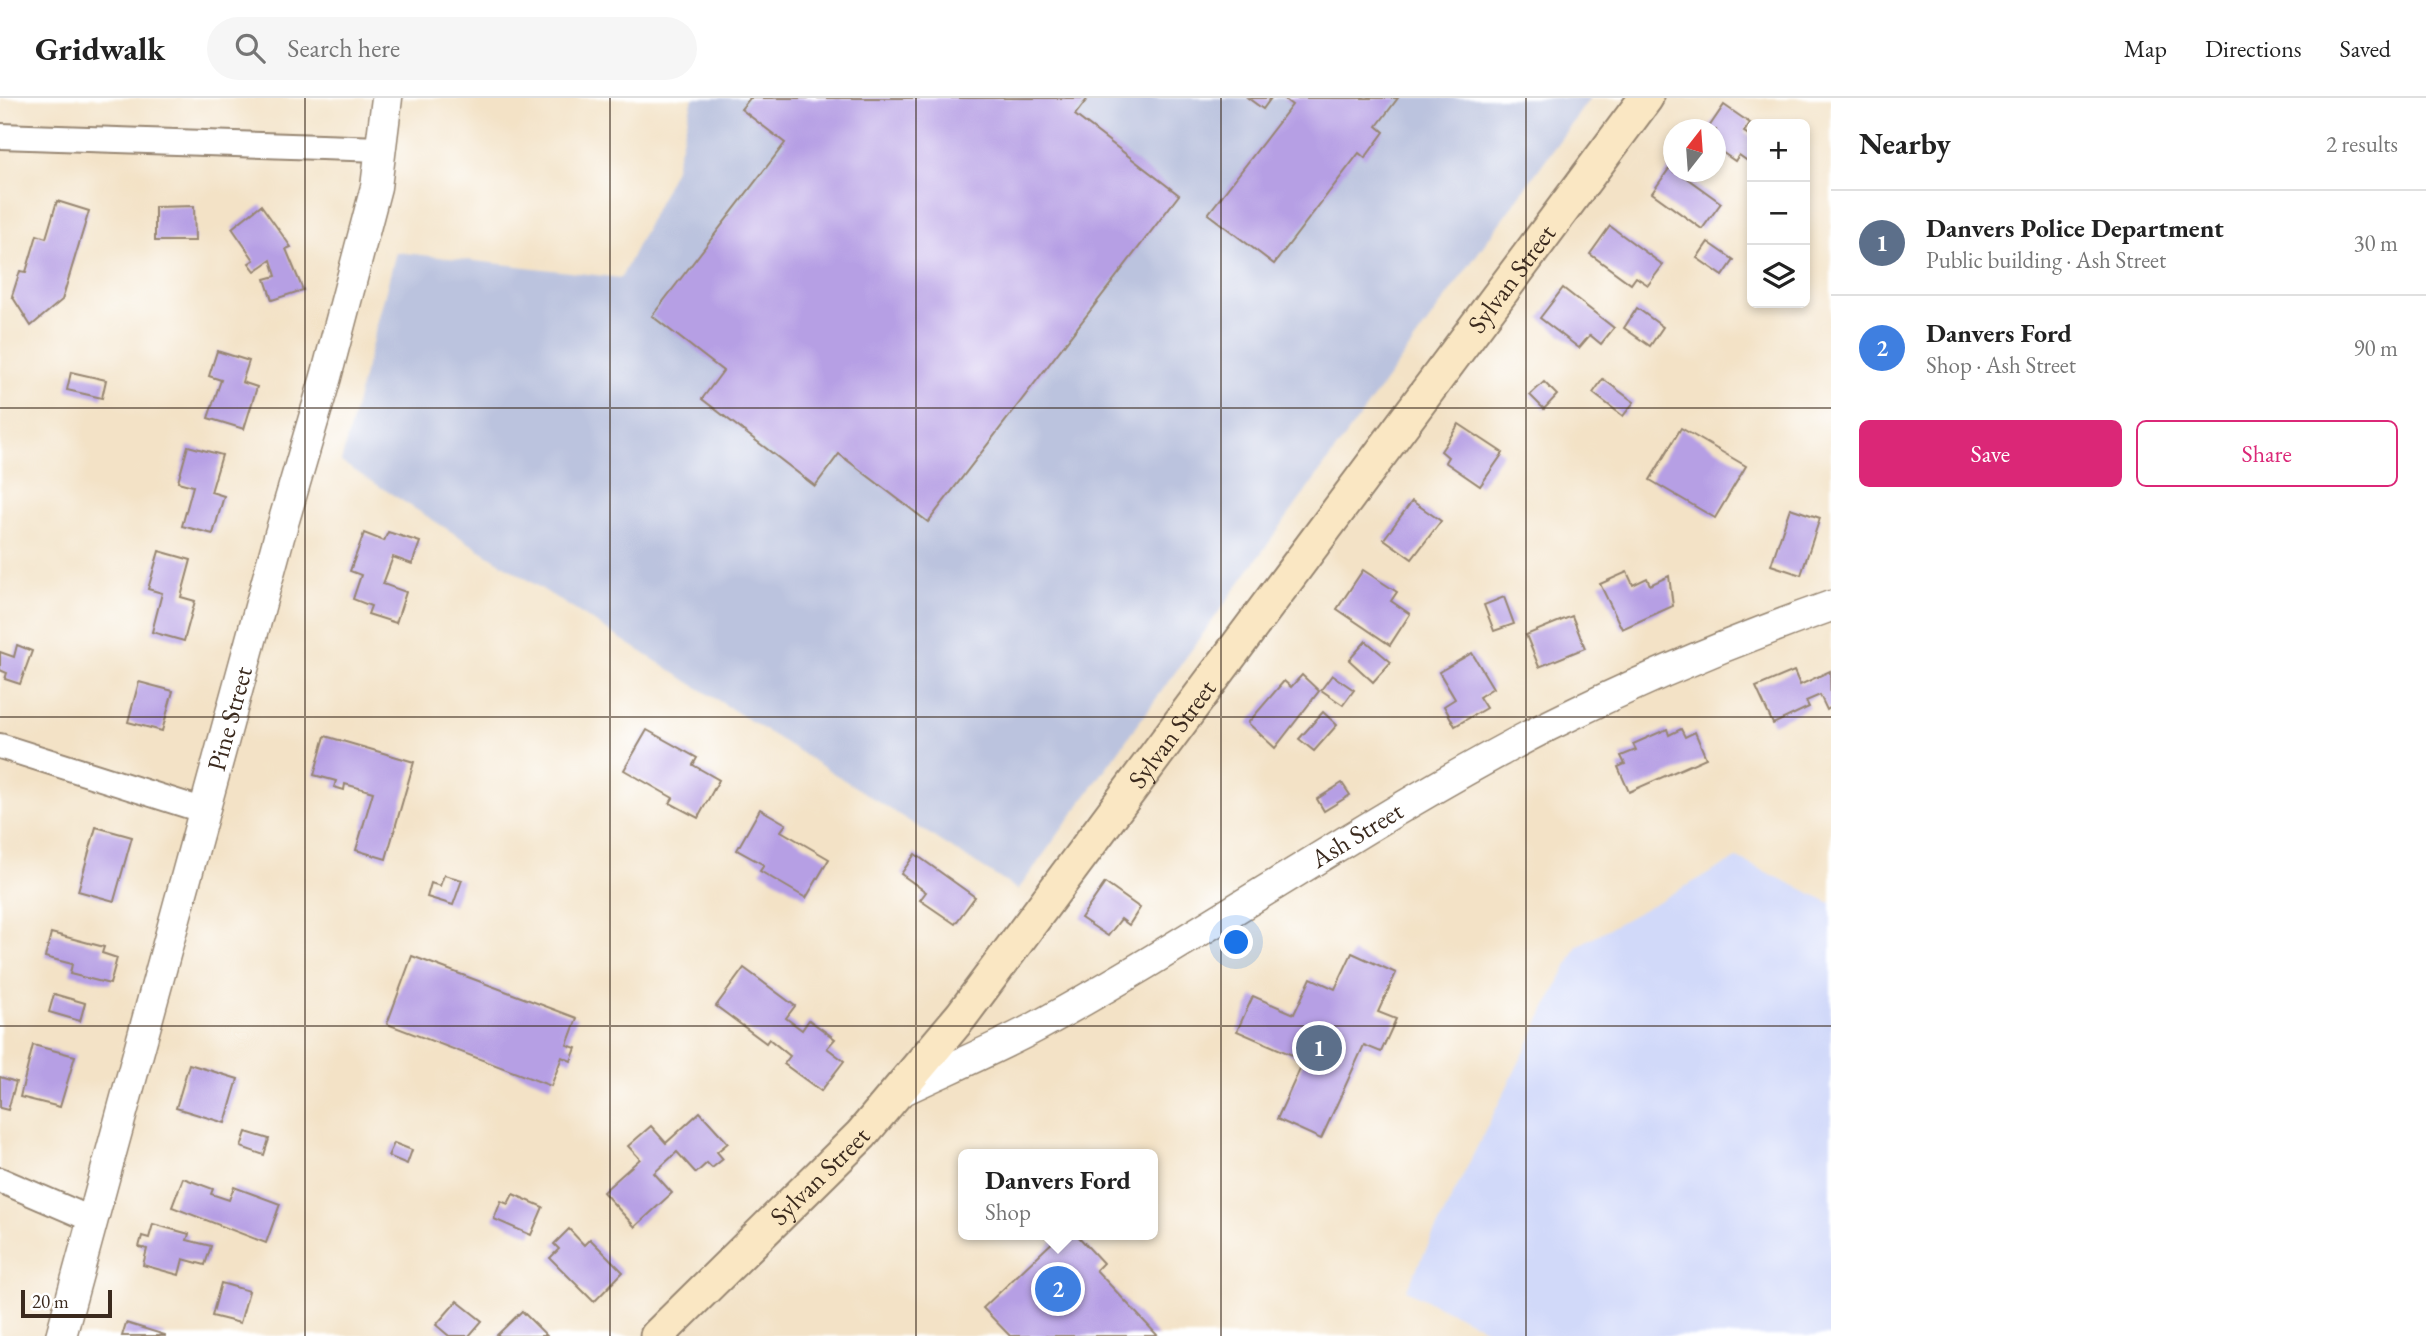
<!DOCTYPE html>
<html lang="en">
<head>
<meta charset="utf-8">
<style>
	body { margin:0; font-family:"EB Garamond",serif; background:#f6f6f6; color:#222 }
	.controls { position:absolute; right:21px; top:21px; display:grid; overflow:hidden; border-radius:10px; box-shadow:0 4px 10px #0003 }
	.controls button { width:63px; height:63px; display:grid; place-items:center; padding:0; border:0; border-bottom:2px solid #e0e0e0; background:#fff; color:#222; font:35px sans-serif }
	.compass { position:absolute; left:1663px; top:21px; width:63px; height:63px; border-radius:50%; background:#fff; box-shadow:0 4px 10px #0003; rotate:17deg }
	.scale { position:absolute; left:21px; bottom:18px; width:91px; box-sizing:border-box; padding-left:7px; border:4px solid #3b2a1e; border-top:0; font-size:19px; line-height:24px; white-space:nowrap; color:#3b2a1e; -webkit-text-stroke:5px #fff; paint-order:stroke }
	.you { position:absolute; left:1237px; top:845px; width:24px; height:24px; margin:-18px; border:5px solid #fff; border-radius:50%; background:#1a73e8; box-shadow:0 0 0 10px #1a73e833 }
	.badge { display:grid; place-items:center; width:46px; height:46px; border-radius:50%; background:#db2777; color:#fff; font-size:23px; font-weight:700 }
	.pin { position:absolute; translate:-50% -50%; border:4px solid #fff; box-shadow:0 2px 7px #0006 }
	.popup { position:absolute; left:958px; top:1051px; width:200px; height:91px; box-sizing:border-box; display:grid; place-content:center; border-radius:10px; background:#fff; filter:drop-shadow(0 2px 5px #0005); font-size:23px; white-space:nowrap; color:#767676 }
	.popup b { font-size:26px; color:#222 }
	.popup::after { content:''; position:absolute; left:50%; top:100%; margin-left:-14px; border:14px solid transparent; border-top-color:#fff }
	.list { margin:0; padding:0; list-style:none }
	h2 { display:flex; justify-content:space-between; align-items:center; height:91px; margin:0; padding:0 28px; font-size:30px }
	h2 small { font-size:23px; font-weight:400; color:#767676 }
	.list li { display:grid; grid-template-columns:46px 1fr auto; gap:21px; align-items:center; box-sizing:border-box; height:105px; padding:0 28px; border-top:2px solid #e0e0e0 }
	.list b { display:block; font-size:26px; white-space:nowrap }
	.list p { margin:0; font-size:23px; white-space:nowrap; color:#767676 }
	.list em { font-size:23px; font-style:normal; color:#767676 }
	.actions { display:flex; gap:14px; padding:21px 28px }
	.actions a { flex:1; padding:16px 0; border:2px solid #db2777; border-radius:10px; text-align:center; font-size:24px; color:#db2777 }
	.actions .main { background:#db2777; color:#fff }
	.icon { flex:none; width:38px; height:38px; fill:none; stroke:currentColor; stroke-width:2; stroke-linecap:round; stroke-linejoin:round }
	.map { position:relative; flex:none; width:1831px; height:1238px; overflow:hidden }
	header { display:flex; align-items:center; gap:42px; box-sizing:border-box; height:98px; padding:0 35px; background:#fff; border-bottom:2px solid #e0e0e0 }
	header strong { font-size:33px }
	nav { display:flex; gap:38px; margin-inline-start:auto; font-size:24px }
	.search { width:490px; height:63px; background:#f6f6f6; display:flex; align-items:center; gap:18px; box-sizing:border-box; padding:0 24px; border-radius:38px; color:#767676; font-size:26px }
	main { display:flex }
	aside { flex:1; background:#fff }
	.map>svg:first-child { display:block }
	.built { fill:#d1d9f9 }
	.industrial { fill:#bbc3de }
	.building { fill:#b69fe4 }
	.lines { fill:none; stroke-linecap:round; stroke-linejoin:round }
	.minor-casing { stroke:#978672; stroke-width:28 }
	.tertiary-casing { stroke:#978672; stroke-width:33 }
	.secondary-casing { stroke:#978672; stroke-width:37 }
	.minor { stroke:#fff; stroke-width:24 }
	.tertiary { stroke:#fff; stroke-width:30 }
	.secondary { stroke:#fae7c3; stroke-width:33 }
	.grid { fill:none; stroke:#3b2a1e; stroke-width:2; stroke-opacity:0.55 }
	.labels { text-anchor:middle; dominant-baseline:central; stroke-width:6; stroke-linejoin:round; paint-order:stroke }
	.street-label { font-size:26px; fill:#3b2a1e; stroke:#fff }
</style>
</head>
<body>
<header>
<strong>Gridwalk</strong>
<div class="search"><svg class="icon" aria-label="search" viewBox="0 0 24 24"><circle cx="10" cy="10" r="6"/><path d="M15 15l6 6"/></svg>Search here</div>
<nav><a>Map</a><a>Directions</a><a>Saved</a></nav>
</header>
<main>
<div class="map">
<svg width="1831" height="1238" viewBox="0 0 1831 1238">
	<rect width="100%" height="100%" fill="#fff"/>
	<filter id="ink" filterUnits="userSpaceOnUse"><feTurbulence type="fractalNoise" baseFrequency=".0143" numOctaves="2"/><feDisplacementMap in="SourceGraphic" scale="14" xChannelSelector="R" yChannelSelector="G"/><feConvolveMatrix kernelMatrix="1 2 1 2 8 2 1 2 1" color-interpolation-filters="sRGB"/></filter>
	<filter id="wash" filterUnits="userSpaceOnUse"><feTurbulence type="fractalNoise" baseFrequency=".00686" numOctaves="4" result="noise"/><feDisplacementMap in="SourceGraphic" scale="28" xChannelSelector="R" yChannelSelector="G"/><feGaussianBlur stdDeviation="1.57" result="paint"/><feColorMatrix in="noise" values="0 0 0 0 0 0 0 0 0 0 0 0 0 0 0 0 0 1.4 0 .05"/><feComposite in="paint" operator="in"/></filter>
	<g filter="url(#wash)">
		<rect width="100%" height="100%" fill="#f3e2c6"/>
		<polygon class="built" points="1737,760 1831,805 1831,1238 1501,1238 1406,1192 1577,848"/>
		<polygon class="industrial" points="693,0 1590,0 1018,792 341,364 396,154 621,180 674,73"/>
		<g id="blocks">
			<g class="building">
				<polygon points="750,0 1088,0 1075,17 1179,97 928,424 839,356 815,388 702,301 723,273 652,218 785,45 741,11"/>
				<polygon points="1248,0 1271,0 1263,11"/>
				<polygon points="1283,0 1398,0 1377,28 1384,34 1365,60 1359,55 1274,166 1208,116 1292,7"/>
				<polygon points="1724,7 1750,25 1744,34 1752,39 1749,64 1739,57 1735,63 1716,50 1716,32 1707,32"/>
				<polygon points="1671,68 1674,74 1678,74 1721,105 1702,131 1652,95"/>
				<polygon points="57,103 89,113 62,202 31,228 12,198 20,173 26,174 37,137 46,140"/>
				<polygon points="261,107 291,149 286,151 303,192 272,202 265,181 276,178 271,162 255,173 249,165 254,162 232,130"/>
				<polygon points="194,108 195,143 155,143 155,109"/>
				<polygon points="1610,128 1663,167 1648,187 1636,179 1631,186 1590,156"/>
				<polygon points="1708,144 1734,162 1723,178 1697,160"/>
				<polygon points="1563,190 1614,230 1601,246 1590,237 1579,250 1540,220"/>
				<polygon points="1637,210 1663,229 1650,248 1624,230"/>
				<polygon points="217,253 249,263 242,284 257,289 244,331 208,320 221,282 209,278"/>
				<polygon points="71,274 106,282 102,300 67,292"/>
				<polygon points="1603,281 1634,304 1623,318 1593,295"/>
				<polygon points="1544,284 1557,297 1544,311 1530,297"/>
				<polygon points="1459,326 1503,355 1480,388 1445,364 1448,359 1441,353"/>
				<polygon points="1681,330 1746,368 1715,420 1650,382"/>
				<polygon points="188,348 222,357 211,394 224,398 213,436 182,428 193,388 178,384"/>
				<polygon points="1412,403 1441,423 1412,461 1384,441"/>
				<polygon points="1790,410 1820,420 1801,477 1771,467"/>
				<polygon points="388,434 420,444 412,466 393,459 383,486 406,494 396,525 368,516 371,508 353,501 361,477 350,473 364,435 384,443"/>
				<polygon points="159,453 191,462 181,499 195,503 184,543 152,534 162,495 148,491"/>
				<polygon points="1363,472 1397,494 1391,503 1410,516 1390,547 1337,511"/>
				<polygon points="1627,474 1633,487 1647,480 1650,487 1669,478 1673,508 1622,531 1600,486"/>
				<polygon points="1504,499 1514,526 1494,533 1484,507"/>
				<polygon points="1572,518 1585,550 1539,569 1526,537"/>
				<polygon points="1366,543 1391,564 1373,584 1349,562"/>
				<polygon points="17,547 32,553 20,586 5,581 7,575 0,572 0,554 14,559"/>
				<polygon points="1472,555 1493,590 1479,599 1486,610 1455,628 1444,608 1455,601 1439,574"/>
				<polygon points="1794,573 1800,587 1830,573 1831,609 1827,612 1820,597 1806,603 1809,609 1773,626 1756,589"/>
				<polygon points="1302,577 1319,593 1275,650 1248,625 1284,583 1291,589"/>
				<polygon points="1332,577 1354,592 1343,607 1321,592"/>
				<polygon points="139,584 173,593 162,633 128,624"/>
				<polygon points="1323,614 1337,627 1314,653 1299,641"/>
				<polygon points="1667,631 1669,637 1681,631 1685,639 1695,634 1706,660 1629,694 1618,669 1625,666 1621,658 1636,652 1633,646"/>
				<polygon points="647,632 697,660 693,667 719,682 698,720 670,705 673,700 624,672"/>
				<polygon points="325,638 414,664 386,761 356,752 373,694 345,686 344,692 334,689 336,683 314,677"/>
				<polygon points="1342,685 1350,697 1324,713 1317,701"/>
				<polygon points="760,711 786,726 781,733 829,761 806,800 760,773 764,767 737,752"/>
				<polygon points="96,729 132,739 114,803 78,793"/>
				<polygon points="915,756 975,799 955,826 920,802 926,794 901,776"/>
				<polygon points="444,777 462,782 453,807 427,799 431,785 440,788"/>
				<polygon points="1105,785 1140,810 1129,827 1121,821 1108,838 1081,820"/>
				<polygon points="51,835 104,849 102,855 117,860 110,886 70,876 72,866 45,859"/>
				<polygon points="1352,855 1396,875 1378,914 1396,921 1381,954 1364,947 1321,1041 1277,1021 1304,962 1237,933 1253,898 1294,916 1311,880 1335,891"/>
				<polygon points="412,858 577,920 567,947 576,950 571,963 562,959 551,988 387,926"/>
				<polygon points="744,870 795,908 786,920 802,932 809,922 835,941 827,950 844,963 821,993 784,966 790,958 769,941 766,945 716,908"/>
				<polygon points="54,896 85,905 80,923 49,914"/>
				<polygon points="33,947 75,958 60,1009 20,999"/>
				<polygon points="189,966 238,981 225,1025 176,1010"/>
				<polygon points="0,979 16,984 8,1012 0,1010"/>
				<polygon points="700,1014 728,1045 717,1054 723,1061 712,1070 707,1065 696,1075 677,1054 654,1075 672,1095 635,1129 603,1094 640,1061 628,1048 651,1028 666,1045"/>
				<polygon points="246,1034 269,1041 264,1057 241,1049"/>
				<polygon points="394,1045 412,1052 407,1066 388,1058"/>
				<polygon points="183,1080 213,1091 211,1096 229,1102 234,1089 280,1106 266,1145 172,1109"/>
				<polygon points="513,1096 543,1109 531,1137 494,1121 501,1103 508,1106"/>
				<polygon points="153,1126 189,1136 187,1142 211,1148 205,1167 183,1161 179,1177 143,1167 147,1151 139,1149 142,1138 149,1140"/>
				<polygon points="569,1131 584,1147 590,1141 623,1174 594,1204 550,1160 559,1151 554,1146"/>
				<polygon points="1060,1137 1077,1137 1103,1165 1096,1172 1158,1238 1010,1238 983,1210"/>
				<polygon points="221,1185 249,1193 240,1225 212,1218"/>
				<polygon points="457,1203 482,1223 469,1238 449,1238 436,1227"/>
				<polygon points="522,1213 547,1238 496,1238"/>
				<polygon points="126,1225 165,1237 165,1238 122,1238"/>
			</g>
		</g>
	</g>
	<g filter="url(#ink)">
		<use href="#blocks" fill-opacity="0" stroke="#978672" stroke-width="2"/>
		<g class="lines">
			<defs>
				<g id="minor">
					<polyline points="0,38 381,51"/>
					<polyline points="0,648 205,713"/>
					<polyline points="0,1082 93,1122"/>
				</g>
				<g id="tertiary">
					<path id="s1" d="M 897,995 C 943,973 991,953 1036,929 C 1210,834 1372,718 1548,628 C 1640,582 1735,542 1831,508"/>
					<path id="s2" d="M 61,1238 L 279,439 L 326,279 L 376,89 L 387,0"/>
				</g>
				<g id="secondary">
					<path id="s3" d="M 657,1238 L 861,1037 L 962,917 L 1646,0"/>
				</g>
			</defs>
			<use href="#minor" class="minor-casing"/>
			<use href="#tertiary" class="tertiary-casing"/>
			<use href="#secondary" class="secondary-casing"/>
			<use href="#minor" class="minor"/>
			<use href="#tertiary" class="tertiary"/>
			<use href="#secondary" class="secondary"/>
		</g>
	</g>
	<path class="grid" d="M 305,0 L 305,1238M 610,0 L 610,1238M 916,0 L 916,1238M 1221,0 L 1221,1238M 1526,0 L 1526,1238M 0,310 L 1831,310M 0,619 L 1831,619M 0,928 L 1831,928"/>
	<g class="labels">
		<g class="street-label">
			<text stroke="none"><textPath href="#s3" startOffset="1362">Sylvan Street</textPath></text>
			<text stroke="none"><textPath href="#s2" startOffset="640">Pine Street</textPath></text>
			<text stroke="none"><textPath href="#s3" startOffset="794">Sylvan Street</textPath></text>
			<text stroke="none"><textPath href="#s1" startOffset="528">Ash Street</textPath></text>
			<text stroke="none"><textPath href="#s3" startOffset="228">Sylvan Street</textPath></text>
		</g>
	</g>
</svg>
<div class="controls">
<button>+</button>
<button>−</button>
<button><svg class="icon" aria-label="layers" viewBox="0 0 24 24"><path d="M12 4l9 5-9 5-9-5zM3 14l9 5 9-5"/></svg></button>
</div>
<svg class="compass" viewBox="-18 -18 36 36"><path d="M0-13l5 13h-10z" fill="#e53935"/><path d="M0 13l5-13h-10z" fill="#767676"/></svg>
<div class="scale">20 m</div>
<div class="you"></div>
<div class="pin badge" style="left:1319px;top:950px;background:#5c6f8a">1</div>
<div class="pin badge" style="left:1058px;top:1191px;background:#3f7fe0">2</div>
<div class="popup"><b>Danvers Ford</b>Shop</div>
</div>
<aside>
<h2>Nearby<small>2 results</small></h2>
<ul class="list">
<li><span class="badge" style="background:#5c6f8a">1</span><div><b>Danvers Police Department</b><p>Public building · Ash Street</p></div><em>30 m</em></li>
<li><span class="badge" style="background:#3f7fe0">2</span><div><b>Danvers Ford</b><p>Shop · Ash Street</p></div><em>90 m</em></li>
</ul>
<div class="actions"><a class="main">Save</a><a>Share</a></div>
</aside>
</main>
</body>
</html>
